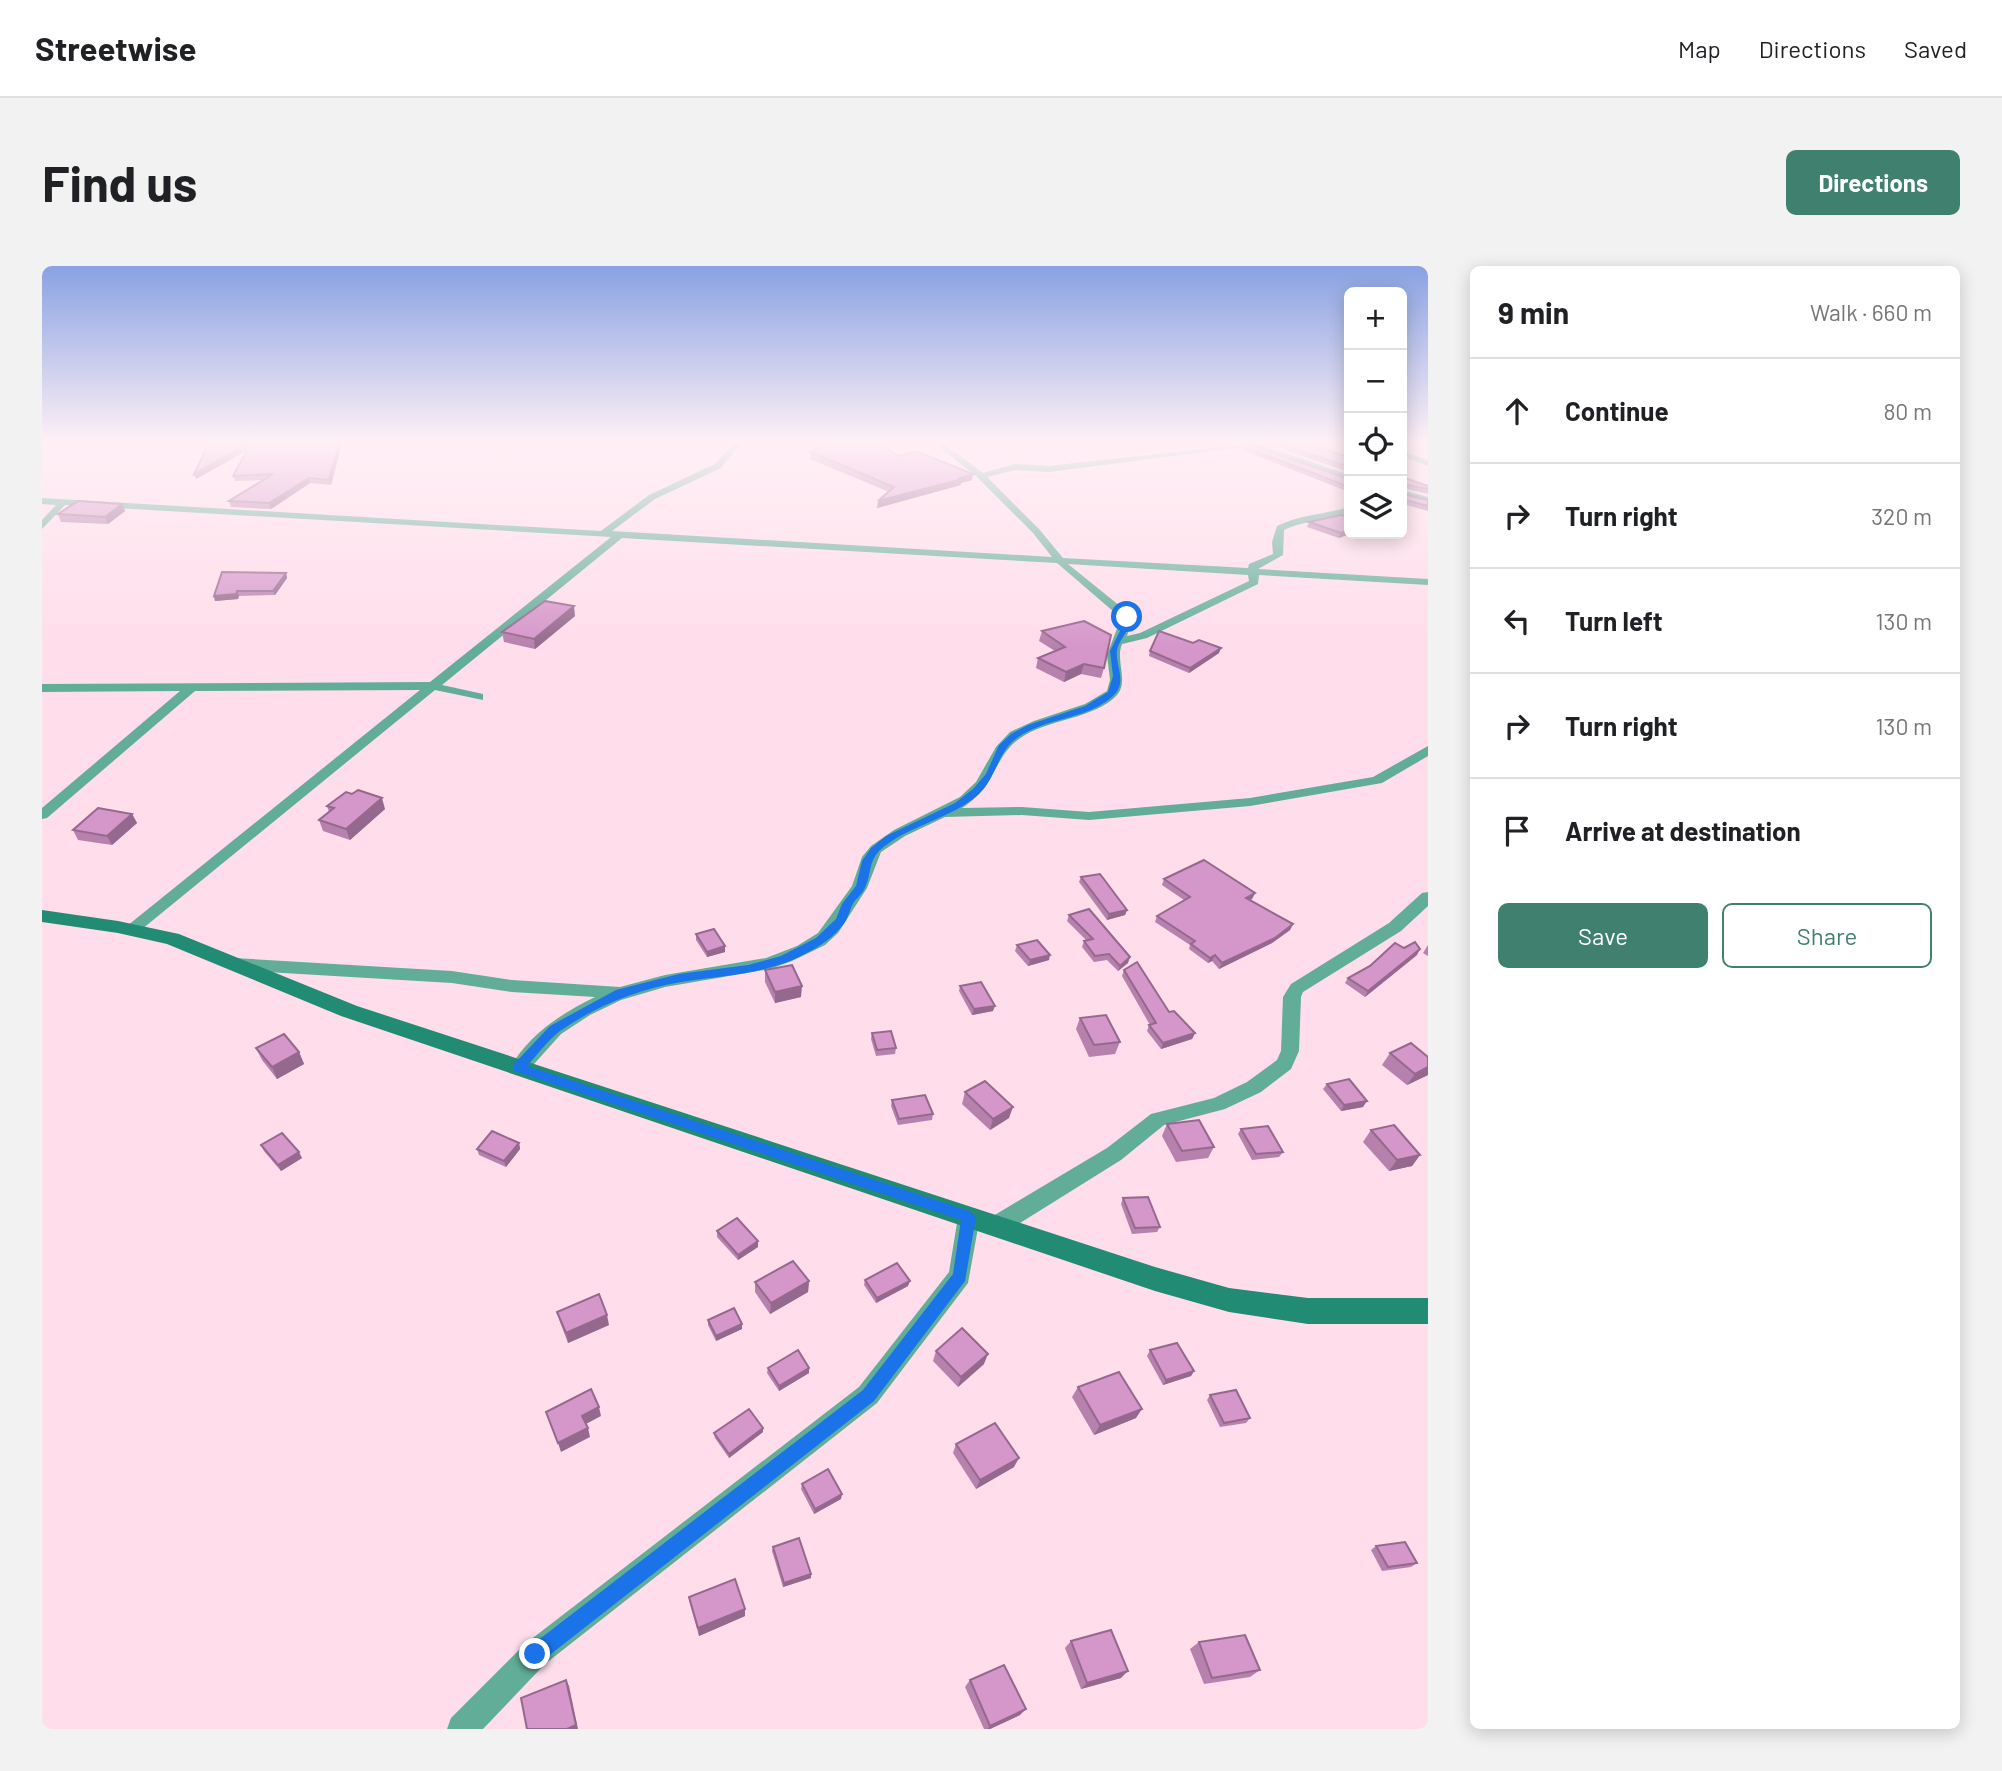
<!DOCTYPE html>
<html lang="en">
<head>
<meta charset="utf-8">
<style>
	body { margin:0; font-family:Barlow,sans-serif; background:#f2f2f2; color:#202124 }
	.controls { position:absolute; right:21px; top:21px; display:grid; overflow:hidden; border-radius:10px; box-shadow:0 4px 18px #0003 }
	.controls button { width:63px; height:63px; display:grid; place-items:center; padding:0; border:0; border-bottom:2px solid #e0e0e0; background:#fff; color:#202124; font:35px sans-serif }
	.stop { position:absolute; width:21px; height:21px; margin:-16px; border:5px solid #1a73e8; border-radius:50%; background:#fff }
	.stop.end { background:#1a73e8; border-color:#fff; box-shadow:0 2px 7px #0008 }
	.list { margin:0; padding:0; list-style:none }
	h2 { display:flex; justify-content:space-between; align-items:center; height:91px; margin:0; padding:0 28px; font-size:30px }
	h2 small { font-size:23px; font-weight:400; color:#757577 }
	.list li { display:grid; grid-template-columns:46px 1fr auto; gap:21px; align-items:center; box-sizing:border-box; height:105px; padding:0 28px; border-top:2px solid #e0e0e0 }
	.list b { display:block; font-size:26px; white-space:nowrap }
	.list em { font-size:23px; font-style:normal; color:#757577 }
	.actions { display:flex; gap:14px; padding:21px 28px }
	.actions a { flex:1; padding:16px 0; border:2px solid #40806f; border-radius:10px; text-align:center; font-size:24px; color:#40806f }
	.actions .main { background:#40806f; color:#fff }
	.icon { flex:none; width:38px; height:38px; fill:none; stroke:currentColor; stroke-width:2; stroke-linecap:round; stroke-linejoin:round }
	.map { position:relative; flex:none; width:1386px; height:1463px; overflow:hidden; border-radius:10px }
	header { display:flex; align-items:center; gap:42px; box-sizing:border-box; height:98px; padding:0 35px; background:#fff; border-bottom:2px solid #e0e0e0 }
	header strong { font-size:33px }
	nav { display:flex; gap:38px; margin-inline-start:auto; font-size:24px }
	.intro { display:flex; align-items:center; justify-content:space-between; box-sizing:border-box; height:168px; padding:0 42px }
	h1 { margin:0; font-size:49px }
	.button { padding:18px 32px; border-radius:10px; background:#40806f; color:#fff; font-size:24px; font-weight:700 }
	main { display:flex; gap:42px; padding:0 42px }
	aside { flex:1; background:#fff; border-radius:10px; box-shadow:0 4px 18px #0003 }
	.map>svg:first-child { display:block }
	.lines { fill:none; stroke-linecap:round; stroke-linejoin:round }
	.street { fill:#61ad98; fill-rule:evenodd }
	.secondary { fill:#218b73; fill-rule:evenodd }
	.wall { fill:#b781ad }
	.shaded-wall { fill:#95698d }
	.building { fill:#d596c9; stroke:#95698d; stroke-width:2 }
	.route { fill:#1a73e8 }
</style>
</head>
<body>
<header>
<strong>Streetwise</strong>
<nav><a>Map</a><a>Directions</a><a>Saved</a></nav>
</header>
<div class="intro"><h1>Find us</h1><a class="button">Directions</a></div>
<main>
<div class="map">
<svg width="1386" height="1463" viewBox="0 0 1386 1463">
	<rect width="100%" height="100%" fill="#ffddea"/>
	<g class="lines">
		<g class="street">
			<path d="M 692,177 L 700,177 L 679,202 L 613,233 L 570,265 L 1010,291 L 991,267 L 934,210 L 892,177 L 901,177 L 941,207 L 973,198 L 1007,200 L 1214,177 L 1307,209 L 1307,215 L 1208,180 L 1007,206 L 973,204 L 945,211 L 997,263 L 1021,292 L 1206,302 L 1207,298 L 1231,288 L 1230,276 L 1235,260 C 1260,248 1281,249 1307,241 L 1307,247 C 1285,256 1265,253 1242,264 L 1241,289 L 1216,303 L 1386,313 L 1386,319 L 1217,309 L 1216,318 L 1105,372 L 1080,378 C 1073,394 1087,415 1075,429 C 1053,453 1004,453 977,473 C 952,490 954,521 920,542 L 980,541 L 1047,546 L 1208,532 L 1331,511 L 1386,480 L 1386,490 L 1340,517 L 1208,540 L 1047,554 L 980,549 L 903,551 L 863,570 L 839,586 L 825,622 L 796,667 L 783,679 L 750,695 L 728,703 L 623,721 L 579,734 L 548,749 L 519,768 L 484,807 L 470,807 L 468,802 C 486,769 520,747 553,731 L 470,726 L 410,717 L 193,704 L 185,698 L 193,692 L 410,705 L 470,714 L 578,721 L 623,709 L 724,692 L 755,680 L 776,667 L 810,620 L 820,591 L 829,580 L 852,564 L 918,531 L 934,516 L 954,481 L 968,466 L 992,455 L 1043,438 L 1065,425 L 1068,414 L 1065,389 L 1079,352 L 1015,297 L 580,272 L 400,419 L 441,428 L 441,434 L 393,424 L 94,668 L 82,668 L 80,664 L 378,424 L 153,425 L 5,552 L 0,553 L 0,542 L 138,425 L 0,426 L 0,418 L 388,416 L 569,271 L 23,239 L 0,263 L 0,254 L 14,239 L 0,238 L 0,232 L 559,265 L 607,229 L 673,198 ZM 1026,298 L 1206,309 L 1207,315 L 1098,367 L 1085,370 L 1090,355 L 1089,349 Z"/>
			<polygon points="1360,185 1386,194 1386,200 1360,190"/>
			<polygon points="1360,224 1386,231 1386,237 1360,230"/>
			<polygon points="1386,626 1386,640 1359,665 1261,726 1259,731 1257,785 1249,803 1219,826 1183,843 1122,859 1079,894 962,967 954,969 946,967 943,960 946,953 1065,882 1109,848 1172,832 1205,816 1235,794 1239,785 1241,731 1249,718 1347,657 1380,627"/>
			<polygon points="927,942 934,945 938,951 926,1017 835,1137 503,1398 441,1463 405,1463 409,1452 483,1378 817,1121 907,1006 916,951 920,945"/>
		</g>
		<polygon class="secondary" points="0,644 76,655 137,668 315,740 1113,1001 1187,1022 1266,1032 1386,1032 1386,1058 1266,1058 1187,1046 1113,1025 299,750 125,678 76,667 0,656"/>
	</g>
	<g class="wall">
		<polygon points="167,177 300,177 289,219 268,217 229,243 189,241 187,235 222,214 193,215 191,210 205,184 154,213"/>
		<polygon points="780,177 838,177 857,190 930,214 919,217 919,219 835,242 847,226 768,193 768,186 781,179"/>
		<polygon points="1222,177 1268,177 1307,192 1307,206"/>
		<polygon points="1201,180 1307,213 1307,226 1200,184"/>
		<polygon points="1360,211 1386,220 1386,228 1361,222 1361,228 1386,234 1386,245 1361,238"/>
		<polygon points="80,238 83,245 66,258 19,256 16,248"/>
		<polygon points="1307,251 1307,268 1297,272 1265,261 1267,256"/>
		<polygon points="244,307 245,312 233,329 197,330 196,333 173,335 172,330"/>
		<polygon points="533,350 493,383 462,376 460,366"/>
		<polygon points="1000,365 1062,402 1059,412 1039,408 1022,416 994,402 996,392 1013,385 997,375"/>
		<polygon points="1108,385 1177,387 1147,407 1107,390"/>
		<polygon points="285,540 343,543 308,574 281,565 277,554 287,546"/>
		<polygon points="90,548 95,557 70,579 36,574 31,564"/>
		<polygon points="1039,611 1085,644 1083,649 1065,654 1037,616"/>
		<polygon points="1122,613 1213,627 1210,633 1208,634 1251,658 1248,664 1230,677 1177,703 1170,695 1166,697 1147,683 1148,679 1113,656 1115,650 1142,634 1120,619"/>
		<polygon points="1027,649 1086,697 1076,705 1065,694 1052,696 1040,681 1042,675 1045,675 1025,655"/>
		<polygon points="654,668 683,686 665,691 654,674"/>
		<polygon points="975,679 1007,694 986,700 973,685"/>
		<polygon points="1386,679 1386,690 1381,687"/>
		<polygon points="1375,689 1323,731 1303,717 1306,712"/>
		<polygon points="723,704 759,731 733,737 723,716"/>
		<polygon points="1082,704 1127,746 1153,767 1150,773 1119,783 1105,765 1107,759 1108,759 1080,710"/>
		<polygon points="918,720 951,745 930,749 917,725"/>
		<polygon points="1038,752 1078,776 1073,788 1047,791 1034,763"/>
		<polygon points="830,767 854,782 853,788 834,790 829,773"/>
		<polygon points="214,782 257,786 262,798 235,813 220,794"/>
		<polygon points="1348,787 1386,791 1386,809 1365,819 1340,799"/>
		<polygon points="1285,818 1321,841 1299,845 1281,823"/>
		<polygon points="923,826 967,852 948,864 920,838"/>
		<polygon points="850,834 891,848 890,854 856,859 849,840"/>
		<polygon points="1125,858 1172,881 1166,892 1134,896 1120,870"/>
		<polygon points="1199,863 1241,886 1237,891 1210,894 1196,868"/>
		<polygon points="1329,864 1378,889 1370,900 1347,905 1321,876"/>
		<polygon points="477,877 478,883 464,901 437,889 435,883"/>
		<polygon points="219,879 260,892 239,905 222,885"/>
		<polygon points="1081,932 1118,961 1115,966 1090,968 1079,938"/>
		<polygon points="675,965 716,981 696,994 675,971"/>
		<polygon points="823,1014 866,1020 834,1037 822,1019"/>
		<polygon points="767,1015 766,1026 728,1048 713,1026 713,1016"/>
		<polygon points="515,1046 567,1059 526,1077 518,1056"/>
		<polygon points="666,1054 700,1058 700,1063 674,1075 666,1059"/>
		<polygon points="1108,1084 1152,1105 1149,1110 1121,1119 1105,1090"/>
		<polygon points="894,1085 942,1098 916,1121 891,1095"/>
		<polygon points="726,1102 767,1107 737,1125 725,1107"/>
		<polygon points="1036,1121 1094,1152 1052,1169 1030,1131"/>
		<polygon points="1168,1129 1208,1152 1204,1157 1178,1161 1165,1134"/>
		<polygon points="721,1166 687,1192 673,1172 672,1167"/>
		<polygon points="914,1178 972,1201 934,1223 911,1187"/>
		<polygon points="760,1218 799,1233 772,1248 759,1223"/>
		<polygon points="1334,1280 1375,1297 1369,1301 1340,1305 1329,1284"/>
		<polygon points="731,1281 769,1308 769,1312 741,1321 730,1285"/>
		<polygon points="647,1331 703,1350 657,1370 648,1338"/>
		<polygon points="1029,1375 1079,1412 1039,1423 1023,1382"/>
		<polygon points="1157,1376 1218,1404 1208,1411 1162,1418 1148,1383"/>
		<polygon points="928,1414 978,1449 948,1463 942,1463 923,1421"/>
	</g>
	<g class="shaded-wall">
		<polygon points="207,177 210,177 211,181 154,213 152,208"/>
		<polygon points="297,177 300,177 289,219 287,214"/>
		<polygon points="931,208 930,214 919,217 919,219 835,242 836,235"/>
		<polygon points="267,212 268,217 229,243 227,237"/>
		<polygon points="80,238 83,245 66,258 63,251"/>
		<polygon points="1307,264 1307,268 1297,272 1299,267"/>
		<polygon points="244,307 245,312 233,329 231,325"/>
		<polygon points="195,325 197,330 196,333 173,335 172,330"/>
		<polygon points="532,340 533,350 493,383 492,373"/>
		<polygon points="1179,382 1177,387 1147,407 1148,402"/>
		<polygon points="1042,398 1039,408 1022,416 1024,406"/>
		<polygon points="340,532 343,543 308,574 304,563"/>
		<polygon points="90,548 95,557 70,579 65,570"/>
		<polygon points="1213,627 1210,633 1201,637 1204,632"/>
		<polygon points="1085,644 1083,649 1065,654 1067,648"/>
		<polygon points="1251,658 1248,664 1230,677 1177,703 1180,697"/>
		<polygon points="683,680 683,686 665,691 665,686"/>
		<polygon points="1378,683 1375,689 1323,731 1326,725"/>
		<polygon points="1008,689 1007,694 986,700 988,694"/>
		<polygon points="1173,689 1170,695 1166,697 1168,692"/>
		<polygon points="1088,691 1086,697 1076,705 1078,700"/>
		<polygon points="760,720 759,731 733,737 733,726"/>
		<polygon points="953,740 951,745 930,749 932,743"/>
		<polygon points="1153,767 1150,773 1119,783 1121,777"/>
		<polygon points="257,786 262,798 235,813 230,801"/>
		<polygon points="1386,801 1386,809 1365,819 1373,808"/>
		<polygon points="1325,835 1321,841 1299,845 1302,839"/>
		<polygon points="971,841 967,852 948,864 951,853"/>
		<polygon points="477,877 478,883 464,901 462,895"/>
		<polygon points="257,886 260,892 239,905 236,899"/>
		<polygon points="1378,889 1370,900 1347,905 1355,894"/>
		<polygon points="716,975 716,981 696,994 696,989"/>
		<polygon points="767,1015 766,1026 728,1048 729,1037"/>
		<polygon points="868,1015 866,1020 834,1037 835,1032"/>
		<polygon points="565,1049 567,1059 526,1077 524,1067"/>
		<polygon points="700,1058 700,1063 674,1075 674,1070"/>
		<polygon points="946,1088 942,1098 916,1121 919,1111"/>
		<polygon points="767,1102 767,1107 737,1125 737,1120"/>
		<polygon points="1152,1105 1149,1110 1121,1119 1124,1114"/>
		<polygon points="557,1141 559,1150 542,1159 540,1150"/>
		<polygon points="1100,1143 1094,1152 1052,1169 1058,1159"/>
		<polygon points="546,1162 548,1171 519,1186 516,1177"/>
		<polygon points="721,1162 721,1166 687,1192 687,1188"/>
		<polygon points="977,1192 972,1201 934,1223 938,1214"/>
		<polygon points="800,1228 799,1233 772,1248 773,1243"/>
		<polygon points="769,1308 769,1312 741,1321 742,1317"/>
		<polygon points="703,1343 703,1350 657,1370 656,1362"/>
		<polygon points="1086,1405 1079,1412 1039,1423 1045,1417"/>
		<polygon points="524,1414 527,1420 536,1463 525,1463"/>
		<polygon points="984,1443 978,1449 948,1463 945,1463 948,1460"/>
	</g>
	<g class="building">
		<polygon points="167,177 207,177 152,208"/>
		<polygon points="209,177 297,177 287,214 267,212 227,237 187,235 231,208 191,210"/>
		<polygon points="785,177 838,177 857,190 874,185 931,208 918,212 920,213 836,235 852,221 768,186"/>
		<polygon points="1235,177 1268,177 1307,192 1307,201"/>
		<polygon points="1209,179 1307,213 1307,221 1201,180"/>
		<polygon points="1360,211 1386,220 1386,223 1360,218 1361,228 1386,234 1386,240 1363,234 1360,235"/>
		<polygon points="36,235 80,238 63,251 16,248"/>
		<polygon points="1299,249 1307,251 1307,264 1299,267 1267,256"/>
		<polygon points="180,306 244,307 231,325 195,325 194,328 172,330"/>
		<polygon points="503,335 532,340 492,373 460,366"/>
		<polygon points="1042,355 1069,369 1062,402 1042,398 1024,406 996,392 1023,381 1000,365"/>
		<polygon points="1117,365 1151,377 1157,374 1179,382 1148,402 1108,385"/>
		<polygon points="316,524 340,532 304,563 277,554 292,542 285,540 304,526 310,528"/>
		<polygon points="56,542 90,548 65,570 31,564"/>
		<polygon points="1162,594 1213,627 1204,632 1251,658 1233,672 1180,697 1173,689 1168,692 1149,678 1153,675 1115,650 1148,631 1122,613"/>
		<polygon points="1058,608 1085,644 1067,648 1039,611"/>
		<polygon points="1047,643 1088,691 1078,700 1067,688 1053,690 1042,675 1051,673 1027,649"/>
		<polygon points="672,663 683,680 665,686 654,668"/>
		<polygon points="995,674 1008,689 988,694 975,679"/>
		<polygon points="1373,676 1378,683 1326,725 1306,712 1328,700 1353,677 1362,682"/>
		<polygon points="1095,696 1127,746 1132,745 1153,767 1121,777 1107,759 1114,757 1082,704"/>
		<polygon points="750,699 760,720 733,726 723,704"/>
		<polygon points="939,716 953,740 932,743 918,720"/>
		<polygon points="1064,749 1078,776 1052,779 1038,752"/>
		<polygon points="849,765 854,782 835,784 830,767"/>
		<polygon points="242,768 257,786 230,801 214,782"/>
		<polygon points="1369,777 1386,791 1386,801 1373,808 1348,787"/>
		<polygon points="1307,813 1325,835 1302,839 1285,818"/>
		<polygon points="943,815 971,841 951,853 923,826"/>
		<polygon points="883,829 891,848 857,853 850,834"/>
		<polygon points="1157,854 1172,881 1140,885 1125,858"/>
		<polygon points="1352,859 1378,889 1355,894 1329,864"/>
		<polygon points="1226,860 1241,886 1214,888 1199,863"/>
		<polygon points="450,865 477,877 462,895 435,883"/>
		<polygon points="240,867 257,886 236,899 219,879"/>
		<polygon points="1106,931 1118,961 1093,962 1081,932"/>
		<polygon points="695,952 716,975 696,989 675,965"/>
		<polygon points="751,995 767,1015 729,1037 713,1016"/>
		<polygon points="855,997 868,1015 835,1032 823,1014"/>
		<polygon points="557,1028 565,1049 524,1067 515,1046"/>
		<polygon points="692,1042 700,1058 674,1070 666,1054"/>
		<polygon points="920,1062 946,1088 919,1111 894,1085"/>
		<polygon points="1135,1077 1152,1105 1124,1114 1108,1084"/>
		<polygon points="756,1084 767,1102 737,1120 726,1102"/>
		<polygon points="1077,1106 1100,1143 1058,1159 1036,1121"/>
		<polygon points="549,1123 557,1141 540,1150 546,1162 516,1177 504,1146"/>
		<polygon points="1194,1124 1208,1152 1182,1157 1168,1129"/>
		<polygon points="707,1143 721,1162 687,1188 672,1167"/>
		<polygon points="953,1157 977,1192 938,1214 914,1178"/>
		<polygon points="786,1203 800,1228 773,1243 760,1218"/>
		<polygon points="757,1272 769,1308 742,1317 731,1281"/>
		<polygon points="1363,1276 1375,1297 1346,1301 1334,1280"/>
		<polygon points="693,1313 703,1343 656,1362 647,1331"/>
		<polygon points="1069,1364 1086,1405 1045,1417 1029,1375"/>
		<polygon points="1203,1369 1218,1404 1170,1412 1157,1376"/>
		<polygon points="962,1399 984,1443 948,1460 928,1414"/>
		<polygon points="524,1414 534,1459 525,1463 485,1463 479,1432"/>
	</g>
	<linearGradient id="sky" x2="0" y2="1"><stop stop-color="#89a2e3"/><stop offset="0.46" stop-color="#fff0f6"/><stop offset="1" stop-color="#fff0f6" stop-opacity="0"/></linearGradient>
	<rect width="1386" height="382" fill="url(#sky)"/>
	<path class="route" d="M 1085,349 L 1089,351 C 1090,364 1077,372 1075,384 C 1073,399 1086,417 1071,430 C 1045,454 1004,451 975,472 C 956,485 954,512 937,528 C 908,554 865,559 837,585 C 827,595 829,608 824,619 C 822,626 816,631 812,636 C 808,642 807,650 803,656 C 791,674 767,687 748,695 C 713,709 675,710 639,716 C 596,723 554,740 518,765 C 506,774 495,789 485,800 L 927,945 L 934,951 L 923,1015 L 832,1135 L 500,1395 L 493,1398 L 486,1395 L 484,1388 L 486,1382 L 821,1124 L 911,1008 L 919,954 L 472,805 L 472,798 L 508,760 L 574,724 L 637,708 L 706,699 L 739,690 L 774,672 L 794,653 L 800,638 L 814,620 L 820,595 L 829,582 L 844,570 L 913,537 L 931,523 L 944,508 L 957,479 L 969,468 L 986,459 L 1043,440 L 1066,426 L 1071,410 L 1068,385 L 1082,357 L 1082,351 Z"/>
</svg>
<div class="controls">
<button>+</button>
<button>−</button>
<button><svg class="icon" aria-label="locate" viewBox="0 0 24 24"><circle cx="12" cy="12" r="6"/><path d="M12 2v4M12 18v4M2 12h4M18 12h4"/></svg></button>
<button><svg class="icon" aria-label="layers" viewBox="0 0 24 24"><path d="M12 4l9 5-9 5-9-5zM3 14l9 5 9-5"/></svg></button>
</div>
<div class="stop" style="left:1085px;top:351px"></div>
<div class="stop end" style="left:493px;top:1388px"></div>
</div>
<aside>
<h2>9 min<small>Walk · 660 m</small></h2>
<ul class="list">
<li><svg class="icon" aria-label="ahead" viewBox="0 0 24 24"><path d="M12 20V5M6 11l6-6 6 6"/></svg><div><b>Continue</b></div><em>80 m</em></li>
<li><svg class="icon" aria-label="right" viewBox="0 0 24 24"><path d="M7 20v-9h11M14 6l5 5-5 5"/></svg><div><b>Turn right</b></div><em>320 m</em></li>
<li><svg class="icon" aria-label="left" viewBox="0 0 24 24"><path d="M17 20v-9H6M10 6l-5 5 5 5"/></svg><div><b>Turn left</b></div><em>130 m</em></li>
<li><svg class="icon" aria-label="right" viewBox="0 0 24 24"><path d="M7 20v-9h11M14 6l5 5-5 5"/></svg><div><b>Turn right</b></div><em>130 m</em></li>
<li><svg class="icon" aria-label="arrive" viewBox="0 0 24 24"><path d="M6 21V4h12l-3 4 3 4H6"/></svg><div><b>Arrive at destination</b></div></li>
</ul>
<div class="actions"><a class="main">Save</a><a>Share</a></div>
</aside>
</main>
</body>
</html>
